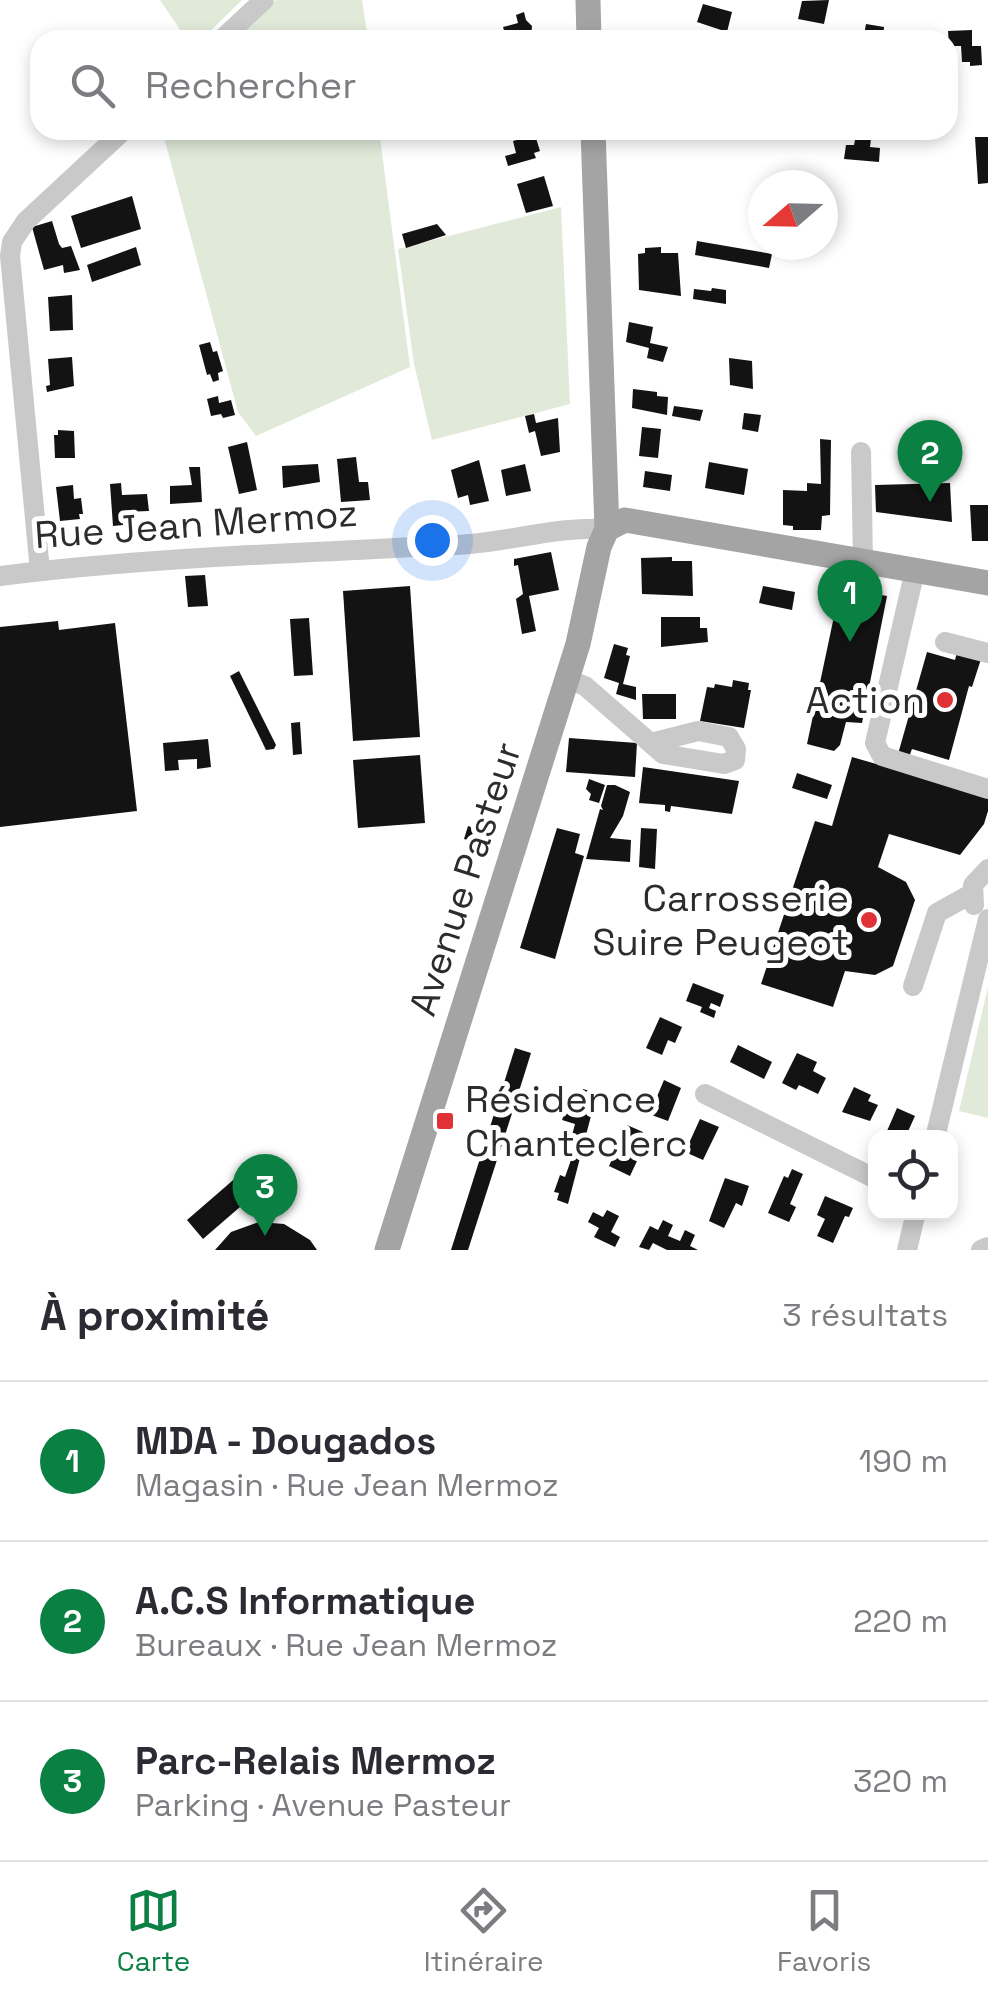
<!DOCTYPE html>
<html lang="fr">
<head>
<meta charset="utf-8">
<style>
	body { margin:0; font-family:"Space Grotesk",sans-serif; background:#f7f7f7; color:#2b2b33 }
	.controls { position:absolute; right:30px; bottom:30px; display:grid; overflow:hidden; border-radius:20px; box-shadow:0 5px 15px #0003 }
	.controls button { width:90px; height:90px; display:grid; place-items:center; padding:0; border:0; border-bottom:2px solid #e1e1e2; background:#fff; color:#2b2b33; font:50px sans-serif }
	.compass { position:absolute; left:748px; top:170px; width:90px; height:90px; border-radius:50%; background:#fff; box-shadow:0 5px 15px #0003; rotate:250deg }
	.you { position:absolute; left:432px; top:540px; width:35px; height:35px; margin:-25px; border:8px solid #fff; border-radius:50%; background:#1a73e8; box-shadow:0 0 0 15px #1a73e833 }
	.badge { display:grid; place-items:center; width:65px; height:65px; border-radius:50%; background:#0b8043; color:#fff; font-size:32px; font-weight:700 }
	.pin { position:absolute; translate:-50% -82px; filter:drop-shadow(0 2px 5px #0008) }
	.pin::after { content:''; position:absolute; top:52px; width:35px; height:30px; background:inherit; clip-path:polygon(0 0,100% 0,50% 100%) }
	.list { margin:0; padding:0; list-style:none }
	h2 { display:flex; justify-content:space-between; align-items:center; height:130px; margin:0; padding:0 40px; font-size:42px }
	h2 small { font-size:32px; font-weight:400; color:#7c7c81 }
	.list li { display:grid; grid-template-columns:65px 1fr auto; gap:30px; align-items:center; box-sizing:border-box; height:160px; padding:0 40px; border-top:2px solid #e1e1e2 }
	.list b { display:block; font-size:38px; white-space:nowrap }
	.list p { margin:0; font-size:32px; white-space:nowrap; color:#7c7c81 }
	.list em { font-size:32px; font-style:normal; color:#7c7c81 }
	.icon { flex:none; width:55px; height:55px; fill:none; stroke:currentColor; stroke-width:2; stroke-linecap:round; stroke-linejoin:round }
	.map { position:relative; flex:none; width:988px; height:1250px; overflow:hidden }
	.search { position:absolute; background:#fff; box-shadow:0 5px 15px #0003; left:30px; right:30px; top:30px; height:110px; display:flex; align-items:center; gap:25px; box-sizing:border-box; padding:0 35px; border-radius:30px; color:#7c7c81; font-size:38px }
	.sheet { height:610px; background:#fff }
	nav { display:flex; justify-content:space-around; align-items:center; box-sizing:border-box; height:140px; border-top:2px solid #e1e1e2; background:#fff; font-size:28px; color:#7c7c81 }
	nav a { display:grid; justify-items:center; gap:5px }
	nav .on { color:#0b8043 }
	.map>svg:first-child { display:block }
	.green { fill:#e1ead9 }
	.building { fill:#131313 }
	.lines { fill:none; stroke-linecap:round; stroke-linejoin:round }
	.minor { stroke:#c9c9c9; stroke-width:20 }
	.major { stroke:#a4a4a4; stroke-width:25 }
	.poi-dot { fill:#e03137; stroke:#fff; stroke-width:4 }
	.labels { text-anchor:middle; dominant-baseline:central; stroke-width:10; stroke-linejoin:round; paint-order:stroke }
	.street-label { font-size:38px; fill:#2c2c2c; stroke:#fff }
	.poi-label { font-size:38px; fill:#2c2c2c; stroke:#fff; text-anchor:end }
</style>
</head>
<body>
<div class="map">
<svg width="988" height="1250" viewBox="0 0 988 1250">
	<rect width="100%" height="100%" fill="#fff"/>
	<g class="green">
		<polygon points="160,0 242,0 201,40 187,40"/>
		<polygon points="276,0 362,0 368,40 232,40"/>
		<polygon points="162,130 379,130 410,367 256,436 238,412"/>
		<polygon points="561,207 570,404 432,440 414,364 398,249"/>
		<polygon points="988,987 988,1118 959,1111"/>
	</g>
	<g class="building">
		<polygon points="829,0 824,24 798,19 802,1"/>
		<polygon points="703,4 732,12 727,32 697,22"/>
		<polygon points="524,12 526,20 532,26 531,40 507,40 503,27 518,23 516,15"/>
		<polygon points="866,24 884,27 883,40 863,40"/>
		<polygon points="972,30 972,46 981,46 982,65 970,66 970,62 962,62 961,46 949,46 948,31"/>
		<polygon points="857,130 872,130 870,147 880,148 879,162 844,159 846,145 854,145"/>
		<polygon points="535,135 540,151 534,153 536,158 508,166 505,156 516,153 513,141"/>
		<polygon points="975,137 988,137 988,183 978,184"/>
		<polygon points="544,176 553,206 526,213 517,184"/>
		<polygon points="132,196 141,229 81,248 71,216"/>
		<polygon points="52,221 59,244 62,248 71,246 80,270 64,273 63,265 44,270 32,227"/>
		<polygon points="437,224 446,235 406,248 402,234"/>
		<polygon points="697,241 772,254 769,268 695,255"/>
		<polygon points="136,247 141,265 92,282 87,265"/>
		<polygon points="661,247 661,253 678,253 681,296 639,290 638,254 645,253 645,248"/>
		<polygon points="712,288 726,290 726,304 693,299 694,289 711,291"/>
		<polygon points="72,295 73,330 50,331 48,297"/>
		<polygon points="629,322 653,327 650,343 668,347 663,362 647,358 649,348 626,342"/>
		<polygon points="210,342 213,352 217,351 223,371 218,373 219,380 213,382 210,374 207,375 199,345"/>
		<polygon points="72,357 74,386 47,392 46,386 50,385 48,359"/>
		<polygon points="729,358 752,361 753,389 730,385"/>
		<polygon points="633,389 657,392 657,396 668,397 667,415 632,408"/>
		<polygon points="218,396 219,403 231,400 235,415 223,418 221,414 211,416 207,399"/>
		<polygon points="674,406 703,410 700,421 672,416"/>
		<polygon points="744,413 761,415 758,432 742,429"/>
		<polygon points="534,414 536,423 558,418 560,452 541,456 535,431 529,433 525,416"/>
		<polygon points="642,427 661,429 658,458 639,456"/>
		<polygon points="58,430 74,431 75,458 55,458 54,435 58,435"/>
		<polygon points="820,439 831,440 830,515 822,516 821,530 793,530 793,526 783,525 783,490 807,491 807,483 821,484"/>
		<polygon points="247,442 257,490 239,494 228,447"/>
		<polygon points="356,457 359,482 368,482 370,500 341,502 337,459"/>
		<polygon points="479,460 489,501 470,505 468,495 458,498 451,470"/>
		<polygon points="709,462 748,469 744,495 705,488"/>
		<polygon points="318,464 320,482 283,488 282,466"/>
		<polygon points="525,464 531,491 506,496 501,470"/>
		<polygon points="189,467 200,467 202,502 170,504 170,486 192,485"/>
		<polygon points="645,471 672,475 670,491 643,487"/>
		<polygon points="121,483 122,495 147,494 149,511 123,512 123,525 113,526 110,484"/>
		<polygon points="950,483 952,522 876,512 875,485"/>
		<polygon points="73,485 74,499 81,498 83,514 79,514 80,519 60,521 56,487"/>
		<polygon points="970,505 988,505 988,541 972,541"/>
		<polygon points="551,552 559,590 529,596 536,631 522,634 516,599 523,594 518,565 514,566 514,559"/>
		<polygon points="672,557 672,561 692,561 693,596 642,594 641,558"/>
		<polygon points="205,575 208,606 188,607 185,576"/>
		<polygon points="410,586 420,737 353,741 343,591"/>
		<polygon points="763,586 795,592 792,610 759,603"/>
		<polygon points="840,588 887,596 862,723 846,722 840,745 834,751 807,744"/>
		<polygon points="661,617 700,617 700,628 707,628 708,642 661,647"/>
		<polygon points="309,618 313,675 294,676 290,619"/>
		<polygon points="58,621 59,630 115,623 137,811 0,827 0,627"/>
		<polygon points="614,644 628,648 626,655 630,656 623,684 636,687 636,700 616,694 619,683 604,678"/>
		<polygon points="927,652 955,660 957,652 981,659 972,687 969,686 949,760 912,749 909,757 898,754"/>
		<polygon points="239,671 276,745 274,749 266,750 230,676"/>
		<polygon points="733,680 749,683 748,690 751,690 744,728 700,721 707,687 714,688 715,684 732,687"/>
		<polygon points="642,694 676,694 676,719 643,719"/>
		<polygon points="300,722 302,754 293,755 291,723"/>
		<polygon points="569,738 637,743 635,777 566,772"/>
		<polygon points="208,739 211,767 197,769 197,759 178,760 179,770 165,771 163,743"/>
		<polygon points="420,755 425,823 358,828 353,760"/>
		<polygon points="852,757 988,796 988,811 984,824 960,855 889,834 878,867 906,882 915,900 893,966 875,975 845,971 833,1007 761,984 815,821 832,826"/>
		<polygon points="643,767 739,781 732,814 671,806 670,812 665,811 665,805 639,803"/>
		<polygon points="797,773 832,785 827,799 792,788"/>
		<polygon points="589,779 605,785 599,803 589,800 591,794 586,789"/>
		<polygon points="607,785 615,785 630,792 623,816 610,838 631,840 630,862 586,859 600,809 603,810 601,806"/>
		<polygon points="485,809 496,813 486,845 464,839 468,826 474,828 478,815 483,817"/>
		<polygon points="557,828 580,834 575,853 584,856 555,959 520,948"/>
		<polygon points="641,828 657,829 655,869 639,867"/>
		<polygon points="693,983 724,995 720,1007 711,1003 709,1008 716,1011 714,1018 700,1012 702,1007 686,1001"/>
		<polygon points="660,1017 682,1027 675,1043 668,1040 662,1055 646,1048"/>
		<polygon points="738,1045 772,1062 764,1079 730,1062"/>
		<polygon points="515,1048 531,1053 515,1104 468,1250 451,1250"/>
		<polygon points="797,1053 817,1062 813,1071 826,1078 818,1094 799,1085 796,1090 782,1083"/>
		<polygon points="664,1080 681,1088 668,1121 638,1110 642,1101 653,1106"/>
		<polygon points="854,1087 871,1095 868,1101 878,1105 870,1121 842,1112"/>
		<polygon points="583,1089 597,1093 568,1204 557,1200 559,1193 554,1192 560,1175 565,1177 571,1160 566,1158 575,1124 562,1120 568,1104 578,1107"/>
		<polygon points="897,1108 915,1116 905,1138 884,1138"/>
		<polygon points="700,1119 719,1127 703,1160 685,1152"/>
		<polygon points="627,1125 643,1132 631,1158 637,1161 630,1176 609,1166"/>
		<polygon points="792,1169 803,1174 790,1204 796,1207 789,1222 768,1213 784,1176 788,1178"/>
		<polygon points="239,1175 255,1194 203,1239 187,1220"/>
		<polygon points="725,1178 749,1186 742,1206 736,1203 724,1228 709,1221"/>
		<polygon points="825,1196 853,1208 849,1217 845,1216 833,1243 817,1236 825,1219 817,1215"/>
		<polygon points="607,1210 619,1216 611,1232 620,1237 615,1247 594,1237 599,1228 588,1222 593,1212 603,1217"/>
		<polygon points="663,1220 673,1225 668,1236 680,1241 685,1230 695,1235 690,1246 698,1250 667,1250 653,1243 649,1250 639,1247 650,1226 658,1230"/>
		<polygon points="259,1222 284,1224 310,1240 317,1250 215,1250 231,1232"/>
	</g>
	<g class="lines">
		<g class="minor">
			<polyline points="221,40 264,0"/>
			<polyline points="861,452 863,561"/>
			<polyline points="915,570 875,743 882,756 988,789"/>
			<polyline points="40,571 10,256 12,242 26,221 124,130"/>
			<path d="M 0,576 C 151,557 303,553 456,545 C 507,543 555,526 607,529"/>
			<polyline points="945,642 988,653"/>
			<polyline points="567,679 585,686 663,754 724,764 735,760 736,749 729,737 698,731 651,743"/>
			<polyline points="974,905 973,885 988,869"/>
			<polyline points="913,986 937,913 971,894"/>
			<polyline points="705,1094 876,1179"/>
			<polyline points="935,1138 988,919"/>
			<polyline points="907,1250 916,1212"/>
			<polyline points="981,1250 988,1247"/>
		</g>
		<g class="major">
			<polyline points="588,0 589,40"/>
			<polyline points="607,529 625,520 988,583"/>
			<polyline points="387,1250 578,644 599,547 607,529 593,130"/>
		</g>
	</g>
	<g class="poi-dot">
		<circle cx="945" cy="700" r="10"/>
		<circle cx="869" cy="920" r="10"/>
		<rect x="435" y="1111" width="20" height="20" rx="5"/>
	</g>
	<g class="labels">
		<g class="street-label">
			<text transform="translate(196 524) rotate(-4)">Rue Jean Mermoz</text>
			<text transform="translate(465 879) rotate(-72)">Avenue Pasteur</text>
		</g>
		<g class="poi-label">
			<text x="925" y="700">Action</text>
			<text x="849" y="898">Carrosserie<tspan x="849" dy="44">Suire Peugeot</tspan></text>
			<text x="465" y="1099" text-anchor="start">Résidence<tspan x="465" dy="44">Chanteclerc</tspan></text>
		</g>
	</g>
</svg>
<div class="controls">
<button><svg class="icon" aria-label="locate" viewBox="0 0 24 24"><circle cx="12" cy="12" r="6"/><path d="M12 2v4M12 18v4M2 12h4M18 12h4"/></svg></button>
</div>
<svg class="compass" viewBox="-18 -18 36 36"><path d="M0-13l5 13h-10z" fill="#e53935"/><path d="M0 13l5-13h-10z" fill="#7c7c81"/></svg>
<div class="you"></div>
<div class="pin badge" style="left:850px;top:642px">1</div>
<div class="pin badge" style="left:930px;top:502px">2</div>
<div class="pin badge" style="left:265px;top:1236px">3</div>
<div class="search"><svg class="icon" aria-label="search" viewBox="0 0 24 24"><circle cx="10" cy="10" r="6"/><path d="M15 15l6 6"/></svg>Rechercher</div>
</div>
<section class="sheet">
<h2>À proximité<small>3 résultats</small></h2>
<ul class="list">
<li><span class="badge">1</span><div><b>MDA - Dougados</b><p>Magasin · Rue Jean Mermoz</p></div><em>190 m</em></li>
<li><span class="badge">2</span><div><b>A.C.S Informatique</b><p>Bureaux · Rue Jean Mermoz</p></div><em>220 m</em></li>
<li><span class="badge">3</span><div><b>Parc-Relais Mermoz</b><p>Parking · Avenue Pasteur</p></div><em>320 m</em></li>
</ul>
</section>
<nav>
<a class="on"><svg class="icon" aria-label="map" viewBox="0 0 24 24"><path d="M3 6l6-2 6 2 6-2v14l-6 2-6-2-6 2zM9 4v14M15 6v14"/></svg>Carte</a>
<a><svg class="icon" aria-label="directions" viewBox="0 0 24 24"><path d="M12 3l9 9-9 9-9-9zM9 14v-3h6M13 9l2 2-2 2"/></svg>Itinéraire</a>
<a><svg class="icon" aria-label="saved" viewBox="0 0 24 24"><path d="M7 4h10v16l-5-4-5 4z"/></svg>Favoris</a>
</nav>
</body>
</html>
